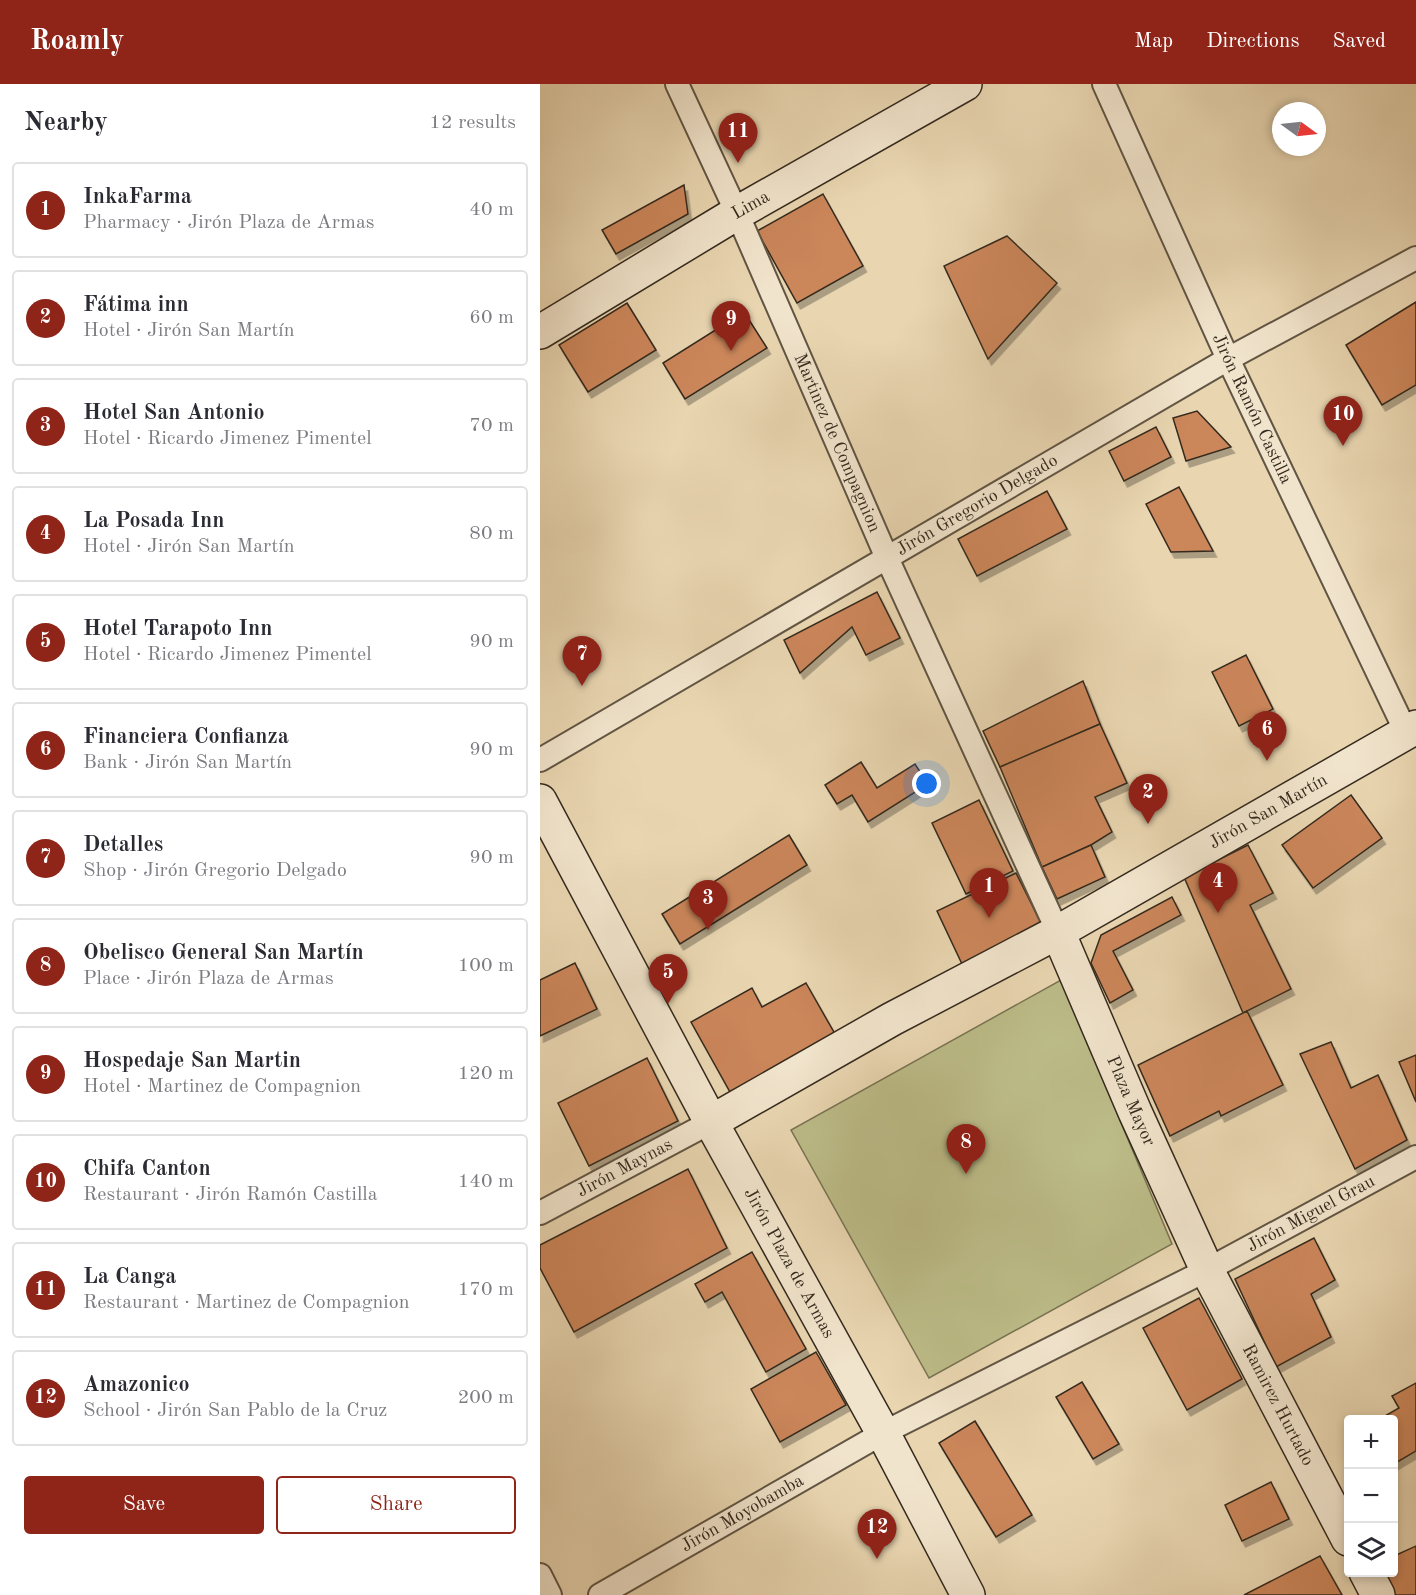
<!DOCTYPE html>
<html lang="en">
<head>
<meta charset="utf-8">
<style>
	body { margin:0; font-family:"Old Standard TT",serif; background:#f2f2f3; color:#2b2b33 }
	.controls { position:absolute; right:18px; bottom:18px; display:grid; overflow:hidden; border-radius:6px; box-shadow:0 3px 9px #0003 }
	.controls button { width:54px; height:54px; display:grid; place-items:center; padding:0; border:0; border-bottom:2px solid #e1e1e2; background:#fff; color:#2b2b33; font:30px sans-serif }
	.compass { position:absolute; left:732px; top:18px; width:54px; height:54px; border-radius:50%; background:#fff; box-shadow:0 3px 9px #0003; rotate:105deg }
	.you { position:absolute; left:387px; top:700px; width:21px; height:21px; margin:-15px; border:4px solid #fff; border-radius:50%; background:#1a73e8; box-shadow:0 0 0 9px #1a73e833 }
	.badge { display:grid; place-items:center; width:39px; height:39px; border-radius:50%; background:#8f2418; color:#fff; font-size:20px; font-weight:700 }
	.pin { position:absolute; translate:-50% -50px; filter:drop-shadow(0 2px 3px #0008) }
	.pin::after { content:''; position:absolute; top:32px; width:21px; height:18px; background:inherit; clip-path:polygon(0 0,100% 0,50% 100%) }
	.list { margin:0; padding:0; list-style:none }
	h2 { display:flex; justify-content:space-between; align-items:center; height:78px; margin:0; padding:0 24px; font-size:26px }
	h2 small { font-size:20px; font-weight:400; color:#7c7c81 }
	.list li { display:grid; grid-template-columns:39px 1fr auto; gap:18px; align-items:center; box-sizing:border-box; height:96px; margin:0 12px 12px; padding:0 12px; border:2px solid #e1e1e2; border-radius:6px }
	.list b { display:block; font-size:22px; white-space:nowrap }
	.list p { margin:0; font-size:20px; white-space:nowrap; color:#7c7c81 }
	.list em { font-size:20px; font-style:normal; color:#7c7c81 }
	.actions { display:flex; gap:12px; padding:18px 24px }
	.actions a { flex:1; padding:14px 0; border:2px solid #8f2418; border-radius:6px; text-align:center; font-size:21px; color:#8f2418 }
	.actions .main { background:#8f2418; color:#fff }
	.icon { flex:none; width:33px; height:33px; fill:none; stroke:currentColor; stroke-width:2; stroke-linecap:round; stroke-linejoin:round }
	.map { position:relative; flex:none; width:876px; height:1511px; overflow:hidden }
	header { display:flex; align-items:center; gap:36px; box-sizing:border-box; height:84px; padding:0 30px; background:#8f2418; color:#fff }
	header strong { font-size:28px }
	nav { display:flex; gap:33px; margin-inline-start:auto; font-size:21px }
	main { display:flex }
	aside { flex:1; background:#fff }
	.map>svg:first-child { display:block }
	.green { fill:#bcbc88; stroke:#787353; stroke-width:1.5 }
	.building { fill:#cb865a; stroke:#342a1e; stroke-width:1.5; filter:url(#shadow) }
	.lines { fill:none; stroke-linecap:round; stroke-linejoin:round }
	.street-casing { stroke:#615543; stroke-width:26 }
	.secondary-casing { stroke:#342a1e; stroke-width:36 }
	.street { stroke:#f1e4cc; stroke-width:22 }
	.secondary { stroke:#f1e4cc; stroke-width:33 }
	.labels { text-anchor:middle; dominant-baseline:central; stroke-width:4.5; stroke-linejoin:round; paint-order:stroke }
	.street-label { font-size:18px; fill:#342a1e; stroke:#f1e4cc }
</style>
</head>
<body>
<header>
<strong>Roamly</strong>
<nav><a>Map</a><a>Directions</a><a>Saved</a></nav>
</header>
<main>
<aside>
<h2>Nearby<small>12 results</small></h2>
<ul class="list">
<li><span class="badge">1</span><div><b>InkaFarma</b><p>Pharmacy · Jirón Plaza de Armas</p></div><em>40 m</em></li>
<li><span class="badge">2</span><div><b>Fátima inn</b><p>Hotel · Jirón San Martín</p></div><em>60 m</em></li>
<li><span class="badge">3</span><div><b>Hotel San Antonio</b><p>Hotel · Ricardo Jimenez Pimentel</p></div><em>70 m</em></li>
<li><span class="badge">4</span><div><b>La Posada Inn</b><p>Hotel · Jirón San Martín</p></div><em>80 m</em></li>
<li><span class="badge">5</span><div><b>Hotel Tarapoto Inn</b><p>Hotel · Ricardo Jimenez Pimentel</p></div><em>90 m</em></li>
<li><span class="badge">6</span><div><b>Financiera Confianza</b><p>Bank · Jirón San Martín</p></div><em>90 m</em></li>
<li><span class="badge">7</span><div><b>Detalles</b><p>Shop · Jirón Gregorio Delgado</p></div><em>90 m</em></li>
<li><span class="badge">8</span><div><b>Obelisco General San Martín</b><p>Place · Jirón Plaza de Armas</p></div><em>100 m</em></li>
<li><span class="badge">9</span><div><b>Hospedaje San Martin</b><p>Hotel · Martinez de Compagnion</p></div><em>120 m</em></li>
<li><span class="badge">10</span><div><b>Chifa Canton</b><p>Restaurant · Jirón Ramón Castilla</p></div><em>140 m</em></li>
<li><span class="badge">11</span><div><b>La Canga</b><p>Restaurant · Martinez de Compagnion</p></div><em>170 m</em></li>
<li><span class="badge">12</span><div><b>Amazonico</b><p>School · Jirón San Pablo de la Cruz</p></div><em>200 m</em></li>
</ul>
<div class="actions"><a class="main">Save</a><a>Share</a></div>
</aside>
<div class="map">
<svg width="876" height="1511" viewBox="0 0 876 1511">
	<defs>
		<filter id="shadow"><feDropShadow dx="3.5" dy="6" stdDeviation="0" flood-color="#0004"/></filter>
	</defs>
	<rect width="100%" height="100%" fill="#e9d6b1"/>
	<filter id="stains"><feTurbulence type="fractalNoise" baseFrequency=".00333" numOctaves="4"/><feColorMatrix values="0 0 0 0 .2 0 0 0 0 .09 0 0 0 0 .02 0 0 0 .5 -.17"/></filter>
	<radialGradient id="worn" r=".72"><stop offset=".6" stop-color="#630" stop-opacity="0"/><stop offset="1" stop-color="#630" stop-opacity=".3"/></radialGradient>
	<polygon class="green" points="521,896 632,1160 389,1294 251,1046"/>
	<g class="building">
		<polygon points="144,101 148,130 76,170 62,146"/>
		<polygon points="283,110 323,182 257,219 217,147"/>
		<polygon points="467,152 517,199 448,275 404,182"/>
		<polygon points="876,218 876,301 842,321 806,261"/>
		<polygon points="87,219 116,266 48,308 19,261"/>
		<polygon points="204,228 227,264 145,315 123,279"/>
		<polygon points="657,327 691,363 646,377 633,334"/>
		<polygon points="616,343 631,373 584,397 569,367"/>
		<polygon points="639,403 673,467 631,468 606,420"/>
		<polygon points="507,407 527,445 437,492 418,455"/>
		<polygon points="337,508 360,554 326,571 312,543 260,589 244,556"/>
		<polygon points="706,571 733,625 699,642 672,588"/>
		<polygon points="543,597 560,640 460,683 443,647"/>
		<polygon points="560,640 587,699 555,713 572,748 551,761 502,783 460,683"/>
		<polygon points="321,678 337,704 375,680 388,700 328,738 312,711 297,720 285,701"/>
		<polygon points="811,711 842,754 773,804 742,761"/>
		<polygon points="439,716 473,787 426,810 392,739"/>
		<polygon points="249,751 267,781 140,860 122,830"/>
		<polygon points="551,761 565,793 517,815 502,783"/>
		<polygon points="708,761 733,809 710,821 751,905 703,929 644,793"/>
		<polygon points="476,789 502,841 422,880 397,827"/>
		<polygon points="632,813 641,831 573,867 593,906 570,919 551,879 561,851"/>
		<polygon points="35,879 57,925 0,952 0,896"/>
		<polygon points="266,899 295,950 190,1008 151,938 212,904 222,923"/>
		<polygon points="707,927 743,1001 681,1032 679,1027 630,1052 598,981"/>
		<polygon points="791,958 811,1004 838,991 867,1056 815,1085 760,970"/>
		<polygon points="876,971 876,1018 859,978"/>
		<polygon points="107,974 138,1037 49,1082 18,1019"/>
		<polygon points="148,1085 187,1164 34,1248 0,1184 0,1161"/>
		<polygon points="774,1154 795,1196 771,1210 791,1253 736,1283 695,1195"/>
		<polygon points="212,1168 266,1265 226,1288 182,1208 165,1218 155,1200"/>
		<polygon points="659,1214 702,1295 647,1326 603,1244"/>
		<polygon points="276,1268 306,1321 240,1358 211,1305"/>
		<polygon points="542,1298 579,1360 553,1375 516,1313"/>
		<polygon points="876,1299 876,1367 854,1380 854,1336 838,1336 859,1324 852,1312"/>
		<polygon points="435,1337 492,1431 456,1453 399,1359"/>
		<polygon points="731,1398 749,1435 702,1457 685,1421"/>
		<polygon points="876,1462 876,1511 854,1511 844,1488 854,1488 854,1472"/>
		<polygon points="780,1472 802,1511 704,1511"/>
	</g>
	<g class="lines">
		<defs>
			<g id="street">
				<path id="s1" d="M 137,0 L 197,129 L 347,474 L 518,848"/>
				<path id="s2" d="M 564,0 L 688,275 L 866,648"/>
				<path id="s3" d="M 0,676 L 688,275 L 876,174"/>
				<path id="s4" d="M 0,1129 L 171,1038"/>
				<polyline points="0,1491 10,1511"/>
				<path id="s5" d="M 60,1511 L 343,1349 L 667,1186 L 876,1073"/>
			</g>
			<g id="secondary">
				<path id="s6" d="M 0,248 L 197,129 L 425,0"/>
				<path id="s7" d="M 0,717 L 171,1038 L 343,1349 L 428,1511"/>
				<path id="s8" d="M 518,848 L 595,1028 L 667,1186 L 808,1455"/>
				<path id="s9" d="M 171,1038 L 352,935 L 518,848 L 876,643"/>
				<polyline points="826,1488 838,1511"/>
			</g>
		</defs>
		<use href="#street" class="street-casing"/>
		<use href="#secondary" class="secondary-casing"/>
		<use href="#street" class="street"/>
		<use href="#secondary" class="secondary"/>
	</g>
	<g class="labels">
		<g class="street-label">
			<text stroke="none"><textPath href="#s6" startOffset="246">Lima</textPath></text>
			<text stroke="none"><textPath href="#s2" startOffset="357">Jirón Ramón Castilla</textPath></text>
			<text stroke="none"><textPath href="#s1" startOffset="393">Martinez de Compagnion</textPath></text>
			<text stroke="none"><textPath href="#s3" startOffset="506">Jirón Gregorio Delgado</textPath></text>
			<text stroke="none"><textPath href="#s9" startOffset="638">Jirón San Martín</textPath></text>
			<text stroke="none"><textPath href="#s8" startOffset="184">Plaza Mayor</textPath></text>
			<text stroke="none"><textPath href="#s4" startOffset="96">Jirón Maynas</textPath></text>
			<text stroke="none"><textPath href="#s5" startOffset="807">Jirón Miguel Grau</textPath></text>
			<text stroke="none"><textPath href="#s7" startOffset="525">Jirón Plaza de Armas</textPath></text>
			<text stroke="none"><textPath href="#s8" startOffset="522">Ramirez Hurtado</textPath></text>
			<text stroke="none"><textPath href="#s5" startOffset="164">Jirón Moyobamba</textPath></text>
		</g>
	</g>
	<rect width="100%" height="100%" filter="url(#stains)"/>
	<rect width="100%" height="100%" fill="url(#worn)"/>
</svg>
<div class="controls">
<button>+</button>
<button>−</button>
<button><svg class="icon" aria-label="layers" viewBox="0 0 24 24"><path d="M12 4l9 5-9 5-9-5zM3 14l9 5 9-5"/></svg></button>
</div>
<svg class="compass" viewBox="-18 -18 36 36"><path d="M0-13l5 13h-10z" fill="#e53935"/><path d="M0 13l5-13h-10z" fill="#7c7c81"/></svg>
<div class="you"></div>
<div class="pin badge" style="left:449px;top:834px">1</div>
<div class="pin badge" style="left:608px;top:740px">2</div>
<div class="pin badge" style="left:168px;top:846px">3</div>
<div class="pin badge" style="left:678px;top:829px">4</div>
<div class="pin badge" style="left:128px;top:920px">5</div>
<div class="pin badge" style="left:727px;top:677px">6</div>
<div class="pin badge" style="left:42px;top:602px">7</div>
<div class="pin badge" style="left:426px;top:1090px">8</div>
<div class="pin badge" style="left:191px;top:267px">9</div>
<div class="pin badge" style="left:803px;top:362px">10</div>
<div class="pin badge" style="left:198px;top:79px">11</div>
<div class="pin badge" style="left:337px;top:1475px">12</div>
</div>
</main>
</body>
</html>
